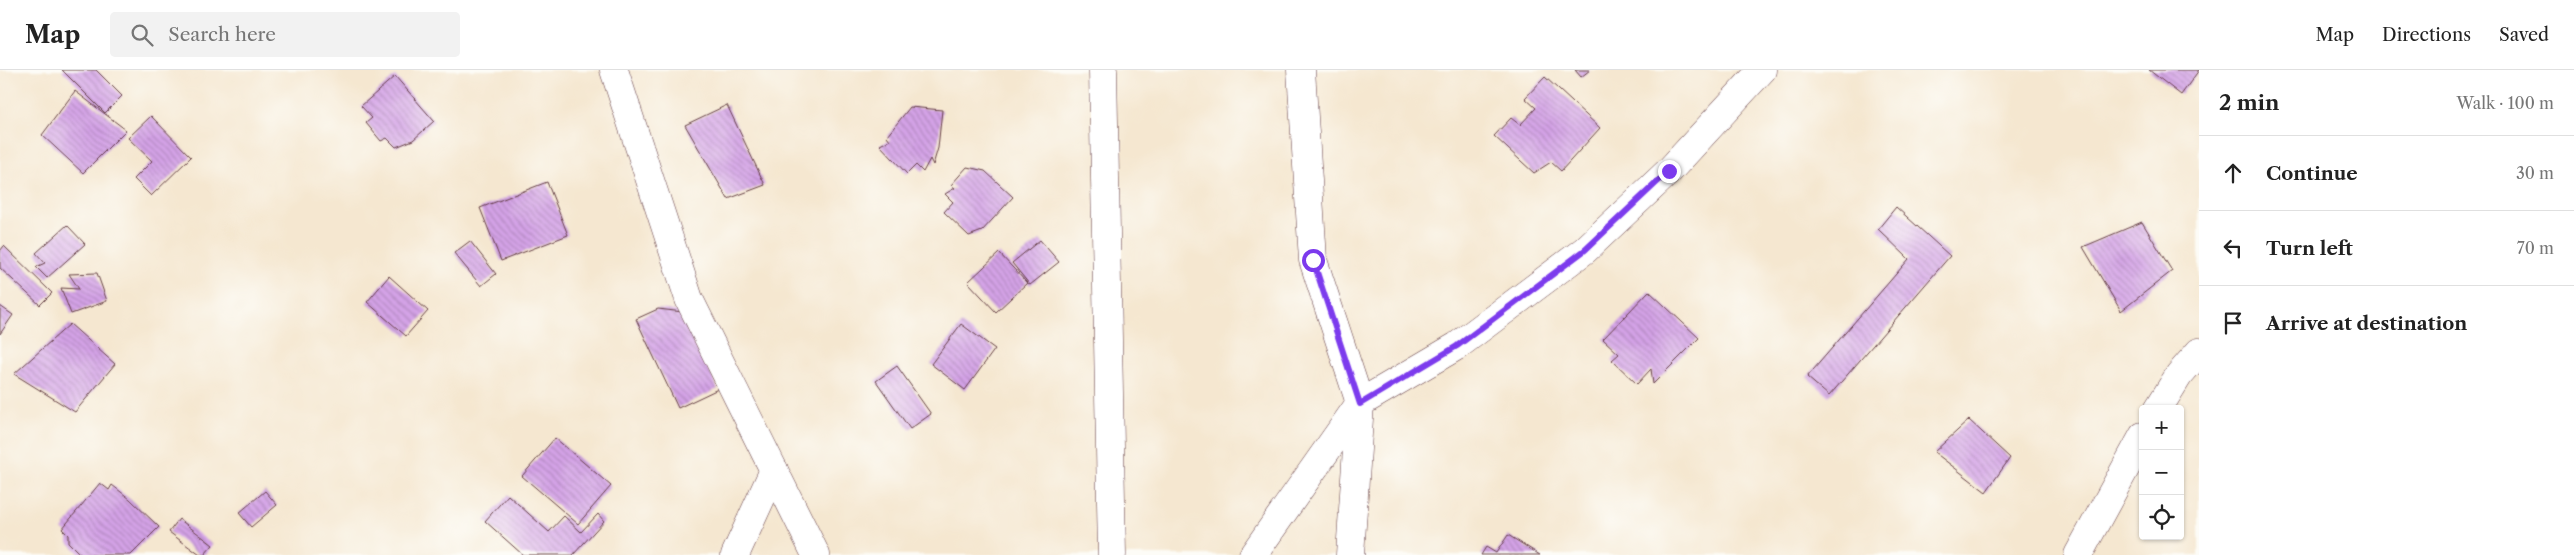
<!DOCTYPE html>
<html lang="en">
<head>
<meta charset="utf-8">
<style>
	body { margin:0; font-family:"Libre Caslon Text",serif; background:#f2f2f2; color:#222 }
	.controls { position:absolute; right:15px; bottom:15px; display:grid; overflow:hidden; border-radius:5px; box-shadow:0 1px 4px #0004 }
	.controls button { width:45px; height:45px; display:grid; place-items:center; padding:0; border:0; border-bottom:1px solid #e0e0e0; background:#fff; color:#222; font:25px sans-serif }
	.stop { position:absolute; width:15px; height:15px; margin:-11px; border:4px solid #7c3aed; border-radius:50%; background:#fff }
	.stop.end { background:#7c3aed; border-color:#fff; box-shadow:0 1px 5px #0008 }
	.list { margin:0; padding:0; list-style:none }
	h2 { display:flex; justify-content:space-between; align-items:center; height:65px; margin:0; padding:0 20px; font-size:21px }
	h2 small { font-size:16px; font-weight:400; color:#767676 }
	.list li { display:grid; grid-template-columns:32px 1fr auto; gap:15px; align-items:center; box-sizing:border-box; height:75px; padding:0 20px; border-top:1px solid #e0e0e0 }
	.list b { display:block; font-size:19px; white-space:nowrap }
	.list em { font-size:16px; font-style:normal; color:#767676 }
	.icon { flex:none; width:28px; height:28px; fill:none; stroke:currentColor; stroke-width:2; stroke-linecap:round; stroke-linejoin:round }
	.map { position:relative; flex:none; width:2199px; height:485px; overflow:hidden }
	header { display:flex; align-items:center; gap:30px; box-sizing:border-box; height:70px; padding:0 25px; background:#fff; border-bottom:1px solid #e0e0e0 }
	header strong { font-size:24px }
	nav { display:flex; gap:28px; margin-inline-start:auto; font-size:18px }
	.search { width:350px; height:45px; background:#f2f2f2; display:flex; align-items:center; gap:12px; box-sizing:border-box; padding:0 18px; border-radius:5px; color:#767676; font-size:19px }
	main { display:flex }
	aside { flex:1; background:#fff }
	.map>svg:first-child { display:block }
	.building { fill:url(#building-back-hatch) }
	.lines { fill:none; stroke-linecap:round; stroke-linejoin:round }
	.minor-casing { stroke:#643d44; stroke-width:29 }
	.minor { stroke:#fff; stroke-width:28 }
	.route { stroke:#7c3aed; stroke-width:6 }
</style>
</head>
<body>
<header>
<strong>Map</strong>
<div class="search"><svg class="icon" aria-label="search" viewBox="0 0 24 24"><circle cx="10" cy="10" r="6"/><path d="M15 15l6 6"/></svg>Search here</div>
<nav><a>Map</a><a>Directions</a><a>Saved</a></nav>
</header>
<main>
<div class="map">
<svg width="2199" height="485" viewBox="0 0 2199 485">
	<defs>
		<pattern id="building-back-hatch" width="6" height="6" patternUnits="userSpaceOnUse" patternTransform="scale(1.25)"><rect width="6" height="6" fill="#d4a3e7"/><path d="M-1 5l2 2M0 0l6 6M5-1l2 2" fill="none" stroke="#ae84bb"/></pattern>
	</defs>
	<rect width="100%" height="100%" fill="#fdfcf7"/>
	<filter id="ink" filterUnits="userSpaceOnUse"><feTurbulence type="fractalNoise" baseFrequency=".02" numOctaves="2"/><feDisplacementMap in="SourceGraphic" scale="10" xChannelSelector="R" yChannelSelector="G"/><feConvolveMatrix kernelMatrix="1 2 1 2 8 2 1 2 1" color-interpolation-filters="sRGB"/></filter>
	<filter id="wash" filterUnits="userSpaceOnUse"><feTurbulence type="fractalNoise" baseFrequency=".0096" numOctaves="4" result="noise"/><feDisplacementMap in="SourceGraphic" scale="20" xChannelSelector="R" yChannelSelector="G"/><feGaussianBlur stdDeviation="1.12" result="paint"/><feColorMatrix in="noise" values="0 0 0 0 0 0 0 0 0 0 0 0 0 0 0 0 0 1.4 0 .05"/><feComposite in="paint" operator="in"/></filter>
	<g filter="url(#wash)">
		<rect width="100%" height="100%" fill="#f5e7d0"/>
		<g id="blocks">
			<g class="building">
				<polygon points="62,0 96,0 122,26 105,43"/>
				<polygon points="1575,0 1590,0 1581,7"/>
				<polygon points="2149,0 2199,0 2181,25"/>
				<polygon points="395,6 434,51 413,70 396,77 387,68 381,71 366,53 372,48 361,36"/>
				<polygon points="1545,7 1600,58 1561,101 1551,92 1534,103 1494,66 1511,48 1520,55 1536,38 1525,28"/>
				<polygon points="75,21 126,60 83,103 42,65"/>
				<polygon points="727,35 765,115 728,129 685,55"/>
				<polygon points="910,37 942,40 938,78 933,95 930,89 923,102 916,95 907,104 880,75 890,70 887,66"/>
				<polygon points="151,46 191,87 151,126 134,109 152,91 128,68"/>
				<polygon points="967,97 985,101 1013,127 982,161 969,166 944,142 953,132 945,124 955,118 951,115"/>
				<polygon points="547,112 568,165 501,191 480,138"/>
				<polygon points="1896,137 1950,186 1829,326 1807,307 1909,189 1878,159"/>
				<polygon points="2142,152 2172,201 2121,241 2083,177"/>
				<polygon points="67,155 85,174 47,208 36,197 45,193 36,183"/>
				<polygon points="1040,170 1059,192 1030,215 1012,193"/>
				<polygon points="470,171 496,204 481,216 454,183"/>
				<polygon points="4,176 52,223 40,235 0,198 0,181"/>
				<polygon points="999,183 1027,213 996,242 968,212"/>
				<polygon points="97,203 107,231 71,244 61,218 79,219 69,204"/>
				<polygon points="389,206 428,241 406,266 367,232"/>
				<polygon points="1649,221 1699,268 1653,314 1651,299 1637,314 1612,290 1619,284 1603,269"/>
				<polygon points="0,236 13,245 0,264"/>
				<polygon points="658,239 683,242 718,319 678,338 636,249"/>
				<polygon points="70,254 115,294 75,342 14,304"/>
				<polygon points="961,254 995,279 965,320 931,294"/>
				<polygon points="897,296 931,344 910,359 876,311"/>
				<polygon points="1969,350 2010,388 1986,422 1934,382"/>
				<polygon points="555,368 611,416 578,454 522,406"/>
				<polygon points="100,413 109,420 112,415 130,429 159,457 131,485 81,485 68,472 68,465 62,459"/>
				<polygon points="265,421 277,435 251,457 239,443"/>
				<polygon points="508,425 549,462 564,446 581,462 598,444 604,451 573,485 523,485 485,451"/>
				<polygon points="179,449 213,475 204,485 200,485 169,462"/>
				<polygon points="1508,465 1540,485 1481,485 1486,477 1496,483"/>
			</g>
		</g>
	</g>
	<g filter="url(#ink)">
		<use href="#blocks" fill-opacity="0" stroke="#643d44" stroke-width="1"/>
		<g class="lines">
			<defs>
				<g id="minor">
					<polyline points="614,0 689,229 816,485"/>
					<polyline points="1103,0 1112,485"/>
					<polyline points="1301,0 1313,190 1360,333 1350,485"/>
					<polyline points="2158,339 2179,305 2199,282"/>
					<polyline points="735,485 774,400"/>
					<polyline points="1253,485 1360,333 1457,276 1585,180 1669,101 1762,0"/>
					<polyline points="2078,485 2143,366"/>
				</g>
			</defs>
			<use href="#minor" class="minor-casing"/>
			<use href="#minor" class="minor"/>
		</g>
	</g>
	<g class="lines" filter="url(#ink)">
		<polyline class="route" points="1313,190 1360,334 1457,276 1585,180 1669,101"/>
	</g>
</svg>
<div class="controls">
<button>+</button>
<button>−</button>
<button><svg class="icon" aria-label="locate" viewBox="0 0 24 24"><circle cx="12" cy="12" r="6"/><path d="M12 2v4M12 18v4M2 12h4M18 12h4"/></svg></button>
</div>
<div class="stop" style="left:1313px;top:190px"></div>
<div class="stop end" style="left:1669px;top:101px"></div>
</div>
<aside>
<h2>2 min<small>Walk · 100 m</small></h2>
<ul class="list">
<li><svg class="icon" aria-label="ahead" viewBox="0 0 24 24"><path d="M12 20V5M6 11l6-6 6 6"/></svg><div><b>Continue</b></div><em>30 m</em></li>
<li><svg class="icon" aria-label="left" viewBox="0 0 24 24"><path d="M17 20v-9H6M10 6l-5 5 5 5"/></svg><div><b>Turn left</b></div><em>70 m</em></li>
<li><svg class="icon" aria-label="arrive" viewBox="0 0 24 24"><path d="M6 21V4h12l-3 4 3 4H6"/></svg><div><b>Arrive at destination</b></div></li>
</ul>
</aside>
</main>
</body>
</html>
